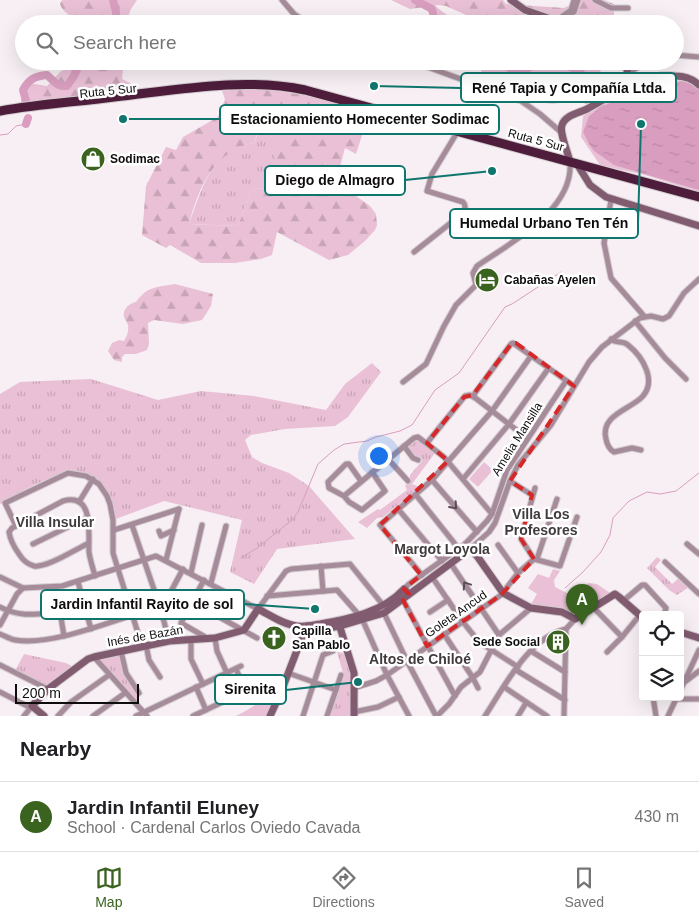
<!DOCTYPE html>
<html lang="en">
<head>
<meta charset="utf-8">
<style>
	body { margin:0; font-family:Arial,sans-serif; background:#f2f2f2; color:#202124 }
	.controls { position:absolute; right:15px; bottom:15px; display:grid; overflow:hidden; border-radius:5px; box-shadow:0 5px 20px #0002 }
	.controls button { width:45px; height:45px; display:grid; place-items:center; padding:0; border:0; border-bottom:1px solid #e0e0e0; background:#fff; color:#202124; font:25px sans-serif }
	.scale { position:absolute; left:15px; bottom:12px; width:124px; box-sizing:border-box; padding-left:5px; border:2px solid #0f0c0e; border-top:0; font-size:14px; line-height:18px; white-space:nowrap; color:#0f0c0e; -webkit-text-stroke:4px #fff; paint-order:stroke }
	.you { position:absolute; left:378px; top:455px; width:18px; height:18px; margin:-12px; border:4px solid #fff; border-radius:50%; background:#1a73e8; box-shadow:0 0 0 8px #1a73e833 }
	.badge { display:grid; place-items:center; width:32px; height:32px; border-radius:50%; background:#3a631f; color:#fff; font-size:16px; font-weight:700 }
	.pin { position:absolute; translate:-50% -41px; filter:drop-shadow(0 1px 2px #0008) }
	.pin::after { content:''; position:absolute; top:26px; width:18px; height:15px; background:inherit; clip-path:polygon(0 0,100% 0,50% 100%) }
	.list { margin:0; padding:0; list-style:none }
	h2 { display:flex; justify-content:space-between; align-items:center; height:65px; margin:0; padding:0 20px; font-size:21px }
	h2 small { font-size:16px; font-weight:400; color:#757577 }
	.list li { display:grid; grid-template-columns:32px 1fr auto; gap:15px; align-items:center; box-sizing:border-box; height:70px; padding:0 20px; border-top:1px solid #e0e0e0 }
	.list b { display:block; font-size:19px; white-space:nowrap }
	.list p { margin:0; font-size:16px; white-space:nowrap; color:#757577 }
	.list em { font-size:16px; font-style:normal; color:#757577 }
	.icon { flex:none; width:28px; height:28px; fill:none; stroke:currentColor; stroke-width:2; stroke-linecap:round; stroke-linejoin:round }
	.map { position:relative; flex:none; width:699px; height:716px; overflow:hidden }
	.search { position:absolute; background:#fff; box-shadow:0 5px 20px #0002; left:15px; right:15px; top:15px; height:55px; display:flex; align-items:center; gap:12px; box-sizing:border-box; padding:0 18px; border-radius:28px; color:#757577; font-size:19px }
	.sheet { height:135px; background:#fff }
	nav { display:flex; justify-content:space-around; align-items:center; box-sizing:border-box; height:70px; border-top:1px solid #e0e0e0; background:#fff; font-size:14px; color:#757577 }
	nav a { display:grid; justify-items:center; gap:2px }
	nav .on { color:#3a631f }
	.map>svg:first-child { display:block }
	.grass { fill:url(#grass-tufts) }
	.forest { fill:url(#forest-firs); fill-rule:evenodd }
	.green { fill:#e9c0d6 }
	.water { fill:url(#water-ripples) }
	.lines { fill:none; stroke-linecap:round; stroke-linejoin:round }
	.stream { stroke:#d99ebf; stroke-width:1 }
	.river { stroke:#d99ebf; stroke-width:8 }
	.street-casing { stroke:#d2cbce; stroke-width:7 }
	.secondary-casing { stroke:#d2cbce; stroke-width:9 }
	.highway-casing { stroke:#d2cbce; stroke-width:11 }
	.street { stroke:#a68c9a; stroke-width:5 }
	.secondary { stroke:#815c70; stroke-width:7 }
	.highway { stroke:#4d1d3b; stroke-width:9 }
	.oneway { stroke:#5a4c54 }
	.marked { fill:none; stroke:#d62828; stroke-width:4; stroke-dasharray:10 6; stroke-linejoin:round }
	.labels { text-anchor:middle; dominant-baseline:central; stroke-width:5; stroke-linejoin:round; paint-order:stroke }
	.street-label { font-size:12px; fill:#0f0c0e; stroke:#fff }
	.poi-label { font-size:12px; font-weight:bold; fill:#0f0c0e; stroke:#fff; text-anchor:start }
	.neighbourhood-label { font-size:14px; font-weight:bold; fill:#413a3e; stroke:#fff }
	.leader { fill:none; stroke:#0f766e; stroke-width:2 }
	.callout-dot { fill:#0f766e; stroke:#fff; stroke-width:2 }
	.callout { fill:#fff; stroke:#0f766e; stroke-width:2 }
	.callout-label { font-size:14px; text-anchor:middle; font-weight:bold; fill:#0f0c0e }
</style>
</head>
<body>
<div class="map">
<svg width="699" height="716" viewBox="0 0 699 716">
	<defs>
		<pattern id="grass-tufts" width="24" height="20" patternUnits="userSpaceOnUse" patternTransform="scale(1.25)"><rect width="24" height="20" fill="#e9c0d6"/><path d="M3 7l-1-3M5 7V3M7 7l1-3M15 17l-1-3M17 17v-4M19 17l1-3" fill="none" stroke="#c7a4b6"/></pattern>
		<pattern id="forest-firs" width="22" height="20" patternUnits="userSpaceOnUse" patternTransform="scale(1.25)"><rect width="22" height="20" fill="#e9c0d6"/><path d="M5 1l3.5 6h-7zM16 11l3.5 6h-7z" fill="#c7a4b6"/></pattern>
		<pattern id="water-ripples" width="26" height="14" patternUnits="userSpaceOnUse" patternTransform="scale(1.25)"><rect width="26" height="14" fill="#d99ebf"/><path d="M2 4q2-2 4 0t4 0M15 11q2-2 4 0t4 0" fill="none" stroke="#b987a3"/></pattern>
	</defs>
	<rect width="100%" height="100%" fill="#f7eff3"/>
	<g class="grass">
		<path d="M 260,129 L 268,129 L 279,175 L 273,185 L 268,189 L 257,188 L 250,193 L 238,226 L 189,224 C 202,188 211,150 254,143 Z"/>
		<path d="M 372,363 L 381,372 L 348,417 L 335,426 L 285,429 L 251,435 L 245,440 L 252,457 L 262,463 L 289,473 L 309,486 L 355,539 L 277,549 L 254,584 L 230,572 L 242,520 L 164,501 L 113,520 C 111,513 110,501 106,495 C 77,453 33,486 0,504 L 0,394 L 20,382 L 91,379 L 158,400 L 201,391 L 254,396 L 326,410 L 345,384 Z"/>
		<polygon points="417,440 435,453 412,484 420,487 383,517 377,518 367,528 358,522 378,509 380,510 407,490 405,485 410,484 410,475 422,461 421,459 415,456 408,450 409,446"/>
		<polygon points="657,557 661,560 655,567 672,584 679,578 689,587 677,595 669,590 647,568"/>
		<polygon points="337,652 343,653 351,671 352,716 330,716 343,673"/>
		<polygon points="24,654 66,663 74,667 48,687 15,671"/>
		<polygon points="119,654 123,674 139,697 136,700 98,659"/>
	</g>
	<g class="forest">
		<path d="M 62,0 L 137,0 L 131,9 L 125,24 L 77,24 C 73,15 64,15 60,4 Z"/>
		<polygon points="391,0 503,0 506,4 564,8 580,0 604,0 614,4 614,22 610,24 486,24 446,6 438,5 410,9"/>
		<polygon points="93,61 124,61 122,79 140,88 21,104 21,99 28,83 47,86 61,71"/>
		<path d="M 249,88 C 290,89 330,102 370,111 L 356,154 L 345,148 L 334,190 L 349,191 L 370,206 L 376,214 L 377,225 L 375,230 L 365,241 L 348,255 L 329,260 L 277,232 L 272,255 L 261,259 L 235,263 L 201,263 L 170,245 L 166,248 L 142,235 L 146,186 L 166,147 L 176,150 L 183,137 L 218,117 L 225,99 L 222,91 ZM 259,129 L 267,129 L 279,175 L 273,185 L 268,189 L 257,188 L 250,193 L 238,226 L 189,224 C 198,189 214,150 254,143 Z"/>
		<path d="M 175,284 L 213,294 L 211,306 L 202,320 L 183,324 L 154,320 L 148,323 L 149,344 L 147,350 L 136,354 L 125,354 L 122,357 L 122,362 L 114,360 L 108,351 L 112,343 L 119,340 L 124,341 C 127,336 129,331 128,325 C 127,322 125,320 124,317 C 122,309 130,303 136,302 C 147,286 158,287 175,284 Z"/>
	</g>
	<g class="green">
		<path d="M 433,4 C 444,13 452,22 467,14 L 473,22 L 480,22 L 481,24 C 468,24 439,26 432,13 L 433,8 L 431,5 Z"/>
		<path d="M 483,61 L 576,61 L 577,66 C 586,65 593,65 601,69 L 600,73 L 603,76 C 604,87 600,95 610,101 L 625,95 L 640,91 L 645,84 L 667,80 L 683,81 L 699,90 L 699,192 L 645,175 L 600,165 L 581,137 L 583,116 L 591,111 L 588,105 L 575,99 C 569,99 565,102 560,103 C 545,106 534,99 524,89 L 512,88 L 490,80 L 481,71 L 481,67 Z"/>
		<polygon points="484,462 493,470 478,487 469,479"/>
		<polygon points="553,569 560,571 554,580 555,587 569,594 574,594 589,583 597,584 610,593 577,614 574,614 563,609 531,604 537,594 528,588 538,574 549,578"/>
		<path d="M 282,687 L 269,716 L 236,716 C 253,708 266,697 282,687 Z"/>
	</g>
	<polygon class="water" points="683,81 696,84 699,88 699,190 614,165 594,151 589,144 583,132 589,116 601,107 649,86"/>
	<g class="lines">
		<g class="stream">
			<polyline points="0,135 8,134 16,126 26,124"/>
			<polyline points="241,558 257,548 292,520 298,512 318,464 334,450 344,444 367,441 376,437 400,431 412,425 435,390 459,373 505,307 512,304 561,272"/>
			<polyline points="565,588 583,572 601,552 610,535 613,518 629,501 647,492 660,494 676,491 699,473"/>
		</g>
		<g class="river">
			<polyline points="113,0 116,12 116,24"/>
			<path d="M 415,0 L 432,9 L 434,18 C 443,23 455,19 465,24"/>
			<polyline points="505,61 512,71 517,73 543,61"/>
			<path d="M 551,61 C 563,65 578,67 586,79 C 592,88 595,98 601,107"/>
			<path d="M 26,101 L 23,90 C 29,79 35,76 47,75 C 54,81 57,87 67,86 L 74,76 L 81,61"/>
			<polyline points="26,124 28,118"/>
		</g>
		<defs>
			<g id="street">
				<polyline points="282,0 294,14 309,24"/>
				<polyline points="595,0 611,8 628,8"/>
				<polyline points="571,14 574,12 578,0"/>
				<polyline points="563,23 558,19 571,10 574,0"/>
				<polyline points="675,55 699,57"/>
				<polyline points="411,61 521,101 540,114 562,133"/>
				<polyline points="629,75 633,70 649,61"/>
				<polyline points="611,200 604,243 611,278 644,316"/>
				<path d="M 414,252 L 462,214 C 465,210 467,206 463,202 L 427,191 L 432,174 L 458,131"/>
				<polyline points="635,321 665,358 686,379"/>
				<path d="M 611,339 C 616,344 623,340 628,345 C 643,357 658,382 641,398 C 628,410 600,416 606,439 C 607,445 609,449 614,452 L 632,448 L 641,450"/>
				<path d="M 403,382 L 426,364 L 444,326 L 456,305 L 476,285 L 473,273 L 477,266 C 510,243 574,210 570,162"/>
				<polyline points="474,397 475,393 511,344 513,343 574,386"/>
				<polyline points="474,397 527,438"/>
				<polyline points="427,443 465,396 470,395 474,397"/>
				<polyline points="404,446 413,458 418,460"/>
				<polyline points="388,459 408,481"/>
				<polyline points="463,479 509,424 548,369"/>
				<polyline points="432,480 477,532"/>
				<polyline points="361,481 349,464 346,464 328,482 329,488 344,496 349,502 362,510 385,491 372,472"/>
				<polyline points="510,481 532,495"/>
				<polyline points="535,488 521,539 534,559 560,566 577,517"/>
				<polyline points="416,495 459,549"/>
				<polyline points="344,496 414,438 418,437 444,457 492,514"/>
				<polyline points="79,502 93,479"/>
				<polyline points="398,509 442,561"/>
				<polyline points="132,525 161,610 169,641"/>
				<polyline points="16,526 5,503 68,473 86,476 99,484 107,496 110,504 113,520 113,553 142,646"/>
				<polyline points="114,530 179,509"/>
				<polyline points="159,531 161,536 174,530"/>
				<path d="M 89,543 C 76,549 47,568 34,566 C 27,564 22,559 19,554 C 14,547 10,539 9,532 L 12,528 L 63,501 C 95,492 88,535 89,552 C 90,560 93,568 95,576"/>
				<polyline points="33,544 88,517"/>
				<polyline points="465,544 470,549 489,532 495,523 510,481 518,465 551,425 589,362 602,347 640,318 651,316 663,319 669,316 684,293 699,279"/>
				<polyline points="687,544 699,554"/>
				<polyline points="498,545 518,573"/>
				<polyline points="537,559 557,499"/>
				<polyline points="166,560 179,509"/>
				<polyline points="665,562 699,594"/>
				<polyline points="451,564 499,635"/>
				<polyline points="321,566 323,591"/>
				<polyline points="191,573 202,525"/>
				<polyline points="422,575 380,525 432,480 492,411 531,356"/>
				<polyline points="0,577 23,588"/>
				<polyline points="432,577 463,622 479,642 518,667"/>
				<polyline points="204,580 181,623 207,638"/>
				<polyline points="78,582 91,629"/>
				<polyline points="211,583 226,526"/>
				<polyline points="56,587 64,636"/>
				<polyline points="404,589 409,584 465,544 487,521 492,514 507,470 566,381"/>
				<polyline points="267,596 337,590 359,615"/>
				<polyline points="403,600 455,696"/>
				<polyline points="623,601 642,585 645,585 666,608 664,615"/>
				<polyline points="192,602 257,638"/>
				<polyline points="84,605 125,592"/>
				<path d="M 0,607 C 21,618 37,614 60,612"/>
				<polyline points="593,607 622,637"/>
				<polyline points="161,610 183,569"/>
				<polyline points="430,612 448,600"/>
				<polyline points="384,613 407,661 436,716"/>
				<polyline points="363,621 387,675 409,716"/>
				<polyline points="0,625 17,594 23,588 62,586 156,556 258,609 286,571 291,569 350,564 383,605"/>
				<path d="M 0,634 C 5,636 10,639 15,640 C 47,646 102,625 133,615"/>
				<polyline points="444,634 473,678 478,688"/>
				<polyline points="215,638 217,651 227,673"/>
				<polyline points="191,640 191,659 203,684"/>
				<polyline points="146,645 149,660 160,677"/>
				<polyline points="121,651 126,673 139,693"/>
				<polyline points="531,651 565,672"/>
				<polyline points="607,652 622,637 639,616"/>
				<polyline points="94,657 147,716"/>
				<polyline points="0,665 48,689"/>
				<polyline points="236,669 246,691"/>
				<polyline points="516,670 565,700"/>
				<polyline points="288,673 336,690 327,716"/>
				<polyline points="686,681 699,671"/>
				<polyline points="196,687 206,710"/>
				<polyline points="504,687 547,716"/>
				<polyline points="354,688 376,681 387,675 501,595 518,573 534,559"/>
				<polyline points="336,690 341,675"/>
				<polyline points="680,691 699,650"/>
				<polyline points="0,692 31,708"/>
				<polyline points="653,697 656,716"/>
				<polyline points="676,699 699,699"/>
				<polyline points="354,712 378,707 399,697"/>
				<polyline points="24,716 32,706"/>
				<polyline points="58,716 71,702 109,675"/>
				<polyline points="93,716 125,693"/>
				<polyline points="136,716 241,666"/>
				<polyline points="193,716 261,684"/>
				<polyline points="303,716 323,655 333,651"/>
				<polyline points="437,716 449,704 461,687 480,672 499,635 531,608"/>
				<path d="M 485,716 C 504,687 529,637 566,629"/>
				<polyline points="518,716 526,703"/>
				<polyline points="564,716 566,629 575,619"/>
				<polyline points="668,716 677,697"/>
			</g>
			<g id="secondary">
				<polyline points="511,0 525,10 565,24"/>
				<polyline points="625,61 630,84"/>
				<path d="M 570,162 C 568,152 559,133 562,125 C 565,115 579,113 587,109 C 618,93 638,73 675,76 C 684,76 692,78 699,85"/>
				<polyline points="577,164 590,185 606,197 699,226"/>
				<polyline points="339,624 354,673 354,716"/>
				<polyline points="680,632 699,638"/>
				<path d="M 44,716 L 32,706 L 48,689 L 88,659 L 94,657 L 169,641 L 215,638 L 244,630 L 258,609 C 270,615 284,625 297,626 C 304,627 313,625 320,624 C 349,619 383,612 404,589 L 409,594"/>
				<polyline points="270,716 281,692 304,632 340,626 384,613 470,549 477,556 503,593 531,608 562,612 575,619 615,594 619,597 643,618"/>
			</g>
			<path id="highway" d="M 0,111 C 38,104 76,102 114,97 C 176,90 244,77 305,90 L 699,197"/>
		</defs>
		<use href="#street" class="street-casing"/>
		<use href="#secondary" class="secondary-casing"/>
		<use href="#highway" class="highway-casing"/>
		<use href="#street" class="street"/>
		<use href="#secondary" class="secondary"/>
		<use href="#highway" class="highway"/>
	</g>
	<defs><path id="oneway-chevron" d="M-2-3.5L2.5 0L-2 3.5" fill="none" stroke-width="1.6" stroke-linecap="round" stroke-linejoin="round" transform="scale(1.25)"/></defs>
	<g class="oneway">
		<use href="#oneway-chevron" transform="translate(454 506) rotate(49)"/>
		<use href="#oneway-chevron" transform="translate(466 585) rotate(-124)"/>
	</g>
	<path class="marked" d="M 516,343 L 574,386 L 510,481 L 532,495 L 521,539 L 534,559 L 501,595 L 427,646 L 403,600 L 409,594 L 404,589 L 421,575 L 380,525 L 448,461 L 427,443 L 464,397 L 473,395 L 511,344 Z"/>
	<defs>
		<symbol id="shop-disc" viewBox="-11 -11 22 22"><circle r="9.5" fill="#3a631f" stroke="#fff"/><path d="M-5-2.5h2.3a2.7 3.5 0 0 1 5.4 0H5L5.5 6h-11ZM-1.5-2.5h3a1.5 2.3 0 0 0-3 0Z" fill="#fff"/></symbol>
		<symbol id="hotel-disc" viewBox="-11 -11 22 22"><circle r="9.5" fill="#3a631f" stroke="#fff"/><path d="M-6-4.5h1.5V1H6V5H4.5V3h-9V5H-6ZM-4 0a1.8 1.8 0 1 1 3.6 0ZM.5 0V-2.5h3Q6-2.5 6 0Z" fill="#fff"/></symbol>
		<symbol id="church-disc" viewBox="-11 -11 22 22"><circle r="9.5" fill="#3a631f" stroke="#fff"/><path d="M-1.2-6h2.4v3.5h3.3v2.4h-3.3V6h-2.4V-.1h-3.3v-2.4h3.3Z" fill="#fff"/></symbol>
		<symbol id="building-disc" viewBox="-11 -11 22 22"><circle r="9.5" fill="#3a631f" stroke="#fff"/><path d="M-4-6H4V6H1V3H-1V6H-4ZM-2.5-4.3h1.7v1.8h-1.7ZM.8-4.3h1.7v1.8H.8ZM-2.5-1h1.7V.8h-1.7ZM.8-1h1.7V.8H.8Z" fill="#fff"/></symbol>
	</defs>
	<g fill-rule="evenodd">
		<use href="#shop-disc" x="79" y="145" width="28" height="28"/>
		<use href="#hotel-disc" x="473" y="266" width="28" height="28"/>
		<use href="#church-disc" x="260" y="624" width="28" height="28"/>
		<use href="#building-disc" x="544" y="628" width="28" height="28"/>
	</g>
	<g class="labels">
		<g class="street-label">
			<text transform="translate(108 91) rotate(-6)">Ruta 5 Sur</text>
			<text transform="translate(536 140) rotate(15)">Ruta 5 Sur</text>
			<text transform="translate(517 439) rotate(-58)">Amelia Mansilla</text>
			<text transform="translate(456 614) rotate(-35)">Goleta Ancud</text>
			<text transform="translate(145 636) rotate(-10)">Inés de Bazán</text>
		</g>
		<g class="poi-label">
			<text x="110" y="159">Sodimac</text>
			<text x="504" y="280">Cabañas Ayelen</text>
			<text x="292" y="631">Capilla<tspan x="292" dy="14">San Pablo</tspan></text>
			<text x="540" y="642" text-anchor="end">Sede Social</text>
		</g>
		<g class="neighbourhood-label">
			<text x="541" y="514">Villa Los<tspan x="541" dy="16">Profesores</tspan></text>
			<text x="55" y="522">Villa Insular</text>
			<text x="442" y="549">Margot Loyola</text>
			<text x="420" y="659">Altos de Chiloé</text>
		</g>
	</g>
	<path class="leader" d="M374 86L461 88M123 119L220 119M492 171L405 180M641 124L638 223M315 609L244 604M358 682L286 690"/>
	<g class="callout-dot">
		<circle cx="374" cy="86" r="5"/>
		<circle cx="123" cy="119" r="5"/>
		<circle cx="492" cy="171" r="5"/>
		<circle cx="641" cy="124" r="5"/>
		<circle cx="315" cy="609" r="5"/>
		<circle cx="358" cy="682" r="5"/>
	</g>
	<g class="callout">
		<rect x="461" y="73" width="215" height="29" rx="5"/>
		<rect x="220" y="105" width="279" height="29" rx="5"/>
		<rect x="265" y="166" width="140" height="29" rx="5"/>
		<rect x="450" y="209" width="188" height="29" rx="5"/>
		<rect x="41" y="590" width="203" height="29" rx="5"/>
		<rect x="215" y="675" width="71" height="29" rx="5"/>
	</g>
	<g class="callout-label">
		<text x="569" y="93">René Tapia y Compañía Ltda.</text>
		<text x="360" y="124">Estacionamiento Homecenter Sodimac</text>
		<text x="335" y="185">Diego de Almagro</text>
		<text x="544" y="228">Humedal Urbano Ten Tén</text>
		<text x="142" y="609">Jardin Infantil Rayito de sol</text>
		<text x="250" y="694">Sirenita</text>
	</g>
</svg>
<div class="controls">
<button><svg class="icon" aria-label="locate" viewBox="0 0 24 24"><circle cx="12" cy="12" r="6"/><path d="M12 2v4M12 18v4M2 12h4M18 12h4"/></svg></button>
<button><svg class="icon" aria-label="layers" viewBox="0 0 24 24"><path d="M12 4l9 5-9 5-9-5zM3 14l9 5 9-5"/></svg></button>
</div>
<div class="scale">200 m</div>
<div class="you"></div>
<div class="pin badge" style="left:582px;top:625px">A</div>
<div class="search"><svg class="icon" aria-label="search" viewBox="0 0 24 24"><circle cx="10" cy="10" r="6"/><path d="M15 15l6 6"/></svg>Search here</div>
</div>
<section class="sheet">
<h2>Nearby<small></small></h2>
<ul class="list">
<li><span class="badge">A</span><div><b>Jardin Infantil Eluney</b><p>School · Cardenal Carlos Oviedo Cavada</p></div><em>430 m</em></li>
</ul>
</section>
<nav>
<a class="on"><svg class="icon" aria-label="map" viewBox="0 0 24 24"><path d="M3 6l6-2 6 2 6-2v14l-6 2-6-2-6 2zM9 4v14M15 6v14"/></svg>Map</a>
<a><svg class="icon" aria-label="directions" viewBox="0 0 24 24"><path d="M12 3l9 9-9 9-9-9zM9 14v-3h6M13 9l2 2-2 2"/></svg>Directions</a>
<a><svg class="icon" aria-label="saved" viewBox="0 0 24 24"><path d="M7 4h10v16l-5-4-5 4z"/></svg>Saved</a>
</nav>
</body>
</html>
